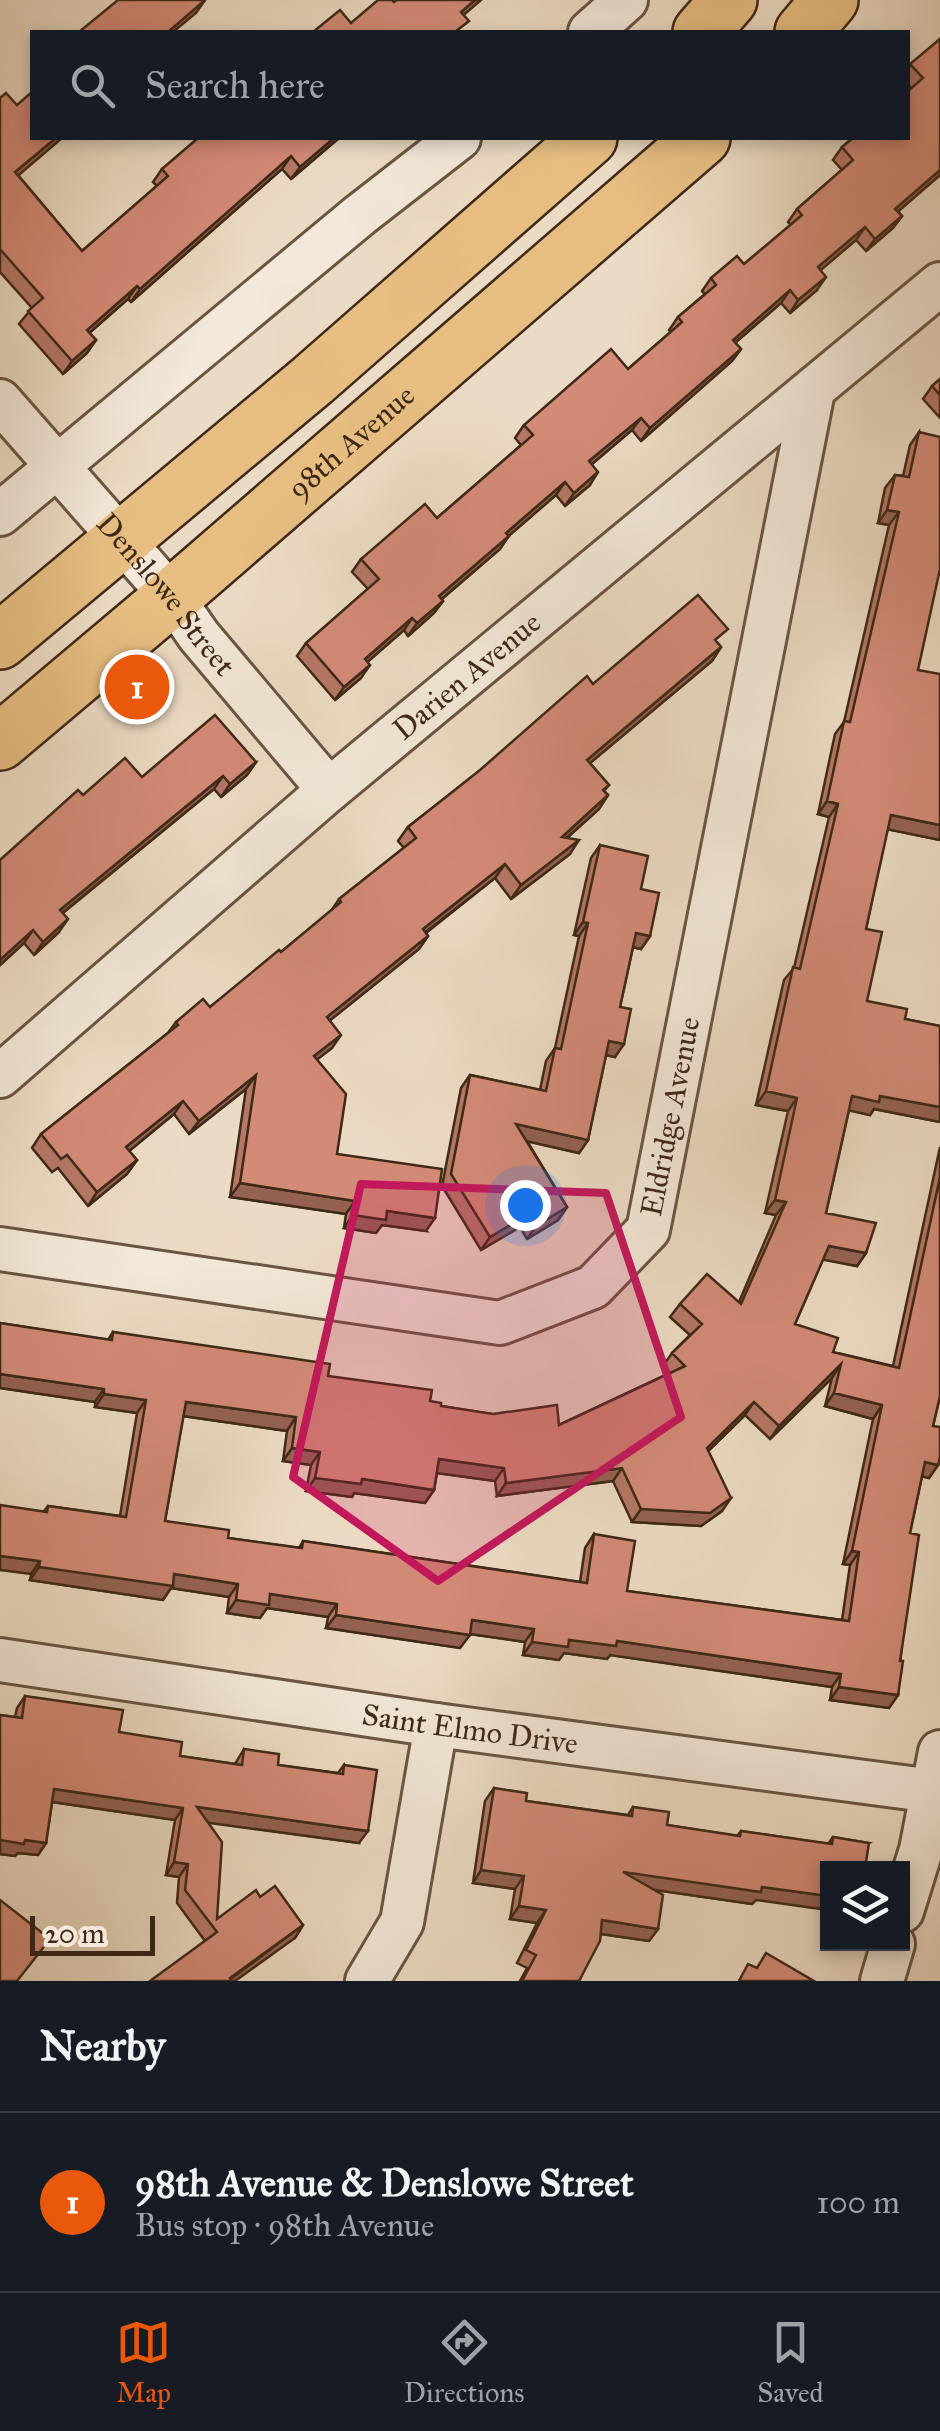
<!DOCTYPE html>
<html lang="en">
<head>
<meta charset="utf-8">
<style>
	body { margin:0; font-family:"IM FELL Great Primer",serif; background:#242831; color:#f1f3f6 }
	.controls { position:absolute; right:30px; bottom:30px; display:grid; overflow:hidden; border-radius:0px; box-shadow:0 5px 15px #0003 }
	.controls button { width:90px; height:90px; display:grid; place-items:center; padding:0; border:0; border-bottom:2px solid #363941; background:#171b24; color:#f1f3f6; font:50px sans-serif }
	.scale { position:absolute; left:30px; bottom:25px; width:125px; box-sizing:border-box; padding-left:10px; border:5px solid #3e2816; border-top:0; font-size:28px; line-height:35px; white-space:nowrap; color:#3e2816; -webkit-text-stroke:8px #f3e8d9; paint-order:stroke }
	.you { position:absolute; left:525px; top:1205px; width:35px; height:35px; margin:-25px; border:8px solid #fff; border-radius:50%; background:#1a73e8; box-shadow:0 0 0 15px #1a73e833 }
	.badge { display:grid; place-items:center; width:65px; height:65px; border-radius:50%; background:#ea580c; color:#fff; font-size:32px; font-weight:700 }
	.pin { position:absolute; translate:-50% -50%; border:5px solid #fff; box-shadow:0 2px 10px #0006 }
	.list { margin:0; padding:0; list-style:none }
	h2 { display:flex; justify-content:space-between; align-items:center; height:130px; margin:0; padding:0 40px; font-size:42px }
	h2 small { font-size:32px; font-weight:400; color:#9ea1a6 }
	.list li { display:grid; grid-template-columns:65px 1fr auto; gap:30px; align-items:center; box-sizing:border-box; height:180px; padding:0 40px; border-top:2px solid #363941 }
	.list b { display:block; font-size:38px; white-space:nowrap }
	.list p { margin:0; font-size:32px; white-space:nowrap; color:#9ea1a6 }
	.list em { font-size:32px; font-style:normal; color:#9ea1a6 }
	.icon { flex:none; width:55px; height:55px; fill:none; stroke:currentColor; stroke-width:2; stroke-linecap:round; stroke-linejoin:round }
	.map { position:relative; flex:none; width:940px; height:1981px; overflow:hidden }
	.search { position:absolute; background:#171b24; box-shadow:0 5px 15px #0003; left:30px; right:30px; top:30px; height:110px; display:flex; align-items:center; gap:25px; box-sizing:border-box; padding:0 35px; border-radius:0px; color:#9ea1a6; font-size:38px }
	.sheet { height:310px; background:#171b24 }
	nav { display:flex; justify-content:space-around; align-items:center; box-sizing:border-box; height:140px; border-top:2px solid #363941; background:#171b24; font-size:28px; color:#9ea1a6 }
	nav a { display:grid; justify-items:center; gap:5px }
	nav .on { color:#ea580c }
	.map>svg:first-child { display:block }
	.lines { fill:none; stroke-linecap:round; stroke-linejoin:round }
	.minor-casing { stroke:#6a5542; stroke-width:48 }
	.primary-casing { stroke:#3e2816; stroke-width:60 }
	.minor { stroke:#f3e8d9; stroke-width:42 }
	.primary { stroke:#e6be82; stroke-width:55 }
	.wall { fill:#b57766; stroke:#3e2816; stroke-width:2.5; fill-rule:evenodd }
	.shaded-wall { fill:#946153; stroke:#3e2816; stroke-width:2.5 }
	.building { fill:#d38a77; stroke:#3e2816; stroke-width:2.5; fill-rule:evenodd }
	.marked { fill:#c2185b; fill-opacity:0.2; stroke:#c2185b; stroke-width:8; stroke-linejoin:round }
	.labels { text-anchor:middle; dominant-baseline:central; stroke-width:8; stroke-linejoin:round; paint-order:stroke }
	.street-label { font-size:30px; fill:#3e2816; stroke:#f3e8d9 }
</style>
</head>
<body>
<div class="map">
<svg width="940" height="1981" viewBox="0 0 940 1981">
	<rect width="100%" height="100%" fill="#ecdbc4"/>
	<filter id="stains"><feTurbulence type="fractalNoise" baseFrequency=".002" numOctaves="4"/><feColorMatrix values="0 0 0 0 .2 0 0 0 0 .09 0 0 0 0 .02 0 0 0 .5 -.17"/></filter>
	<radialGradient id="worn" r=".72"><stop offset=".6" stop-color="#630" stop-opacity="0"/><stop offset="1" stop-color="#630" stop-opacity=".3"/></radialGradient>
	<g class="lines">
		<defs>
			<g id="minor">
				<polyline points="590,32 626,0"/>
				<path id="s1" d="M 0,401 L 172,597 L 199,636 L 329,790"/>
				<polyline points="0,514 360,215 459,138"/>
				<path id="s2" d="M 0,1076 L 329,790 L 940,284"/>
				<path id="s3" d="M 0,1249 L 500,1323 L 593,1287 L 648,1230 L 813,391"/>
				<path id="s4" d="M 0,1660 L 436,1725 L 940,1792"/>
				<polyline points="902,1911 921,1850 940,1752"/>
				<polyline points="367,1981 402,1922 436,1725"/>
				<polyline points="882,1981 893,1944"/>
			</g>
			<g id="primary">
				<polyline points="701,32 729,0"/>
				<polyline points="803,32 830,0"/>
				<polyline points="0,641 313,380 589,138"/>
				<path id="s5" d="M 0,742 L 172,597 L 702,138"/>
			</g>
		</defs>
		<use href="#minor" class="minor-casing"/>
		<use href="#primary" class="primary-casing"/>
		<use href="#minor" class="minor"/>
		<use href="#primary" class="primary"/>
	</g>
	<g class="wall">
		<polygon points="940,39 940,175 898,211 902,216 893,228 866,251 856,240 820,270 817,290 790,313 781,303 735,343 741,349 732,361 641,441 632,430 592,464 590,485 565,506 556,495 508,536 500,549 442,599 443,601 434,613 408,636 404,630 367,662 361,678 335,700 297,656 306,643 368,589 352,572 361,559 437,518 521,445 515,438 524,425 628,369 671,332 669,330 678,317 705,294 702,291 711,278 744,264 791,225 788,222 797,209 842,170 833,160 842,147 911,88 908,84 908,68"/>
		<polygon points="0,98 18,175 82,251 157,186 153,182 162,169 339,138 291,179 282,169 131,302 128,299 89,333 96,340 87,353 63,374 19,324 32,308 0,272"/>
		<polygon points="940,379 940,418 923,399 932,386"/>
		<path d="M 919,432 L 918,670 L 940,840 L 887,829 L 866,929 L 867,1001 L 905,1019 L 940,1026 L 940,1122 L 874,1109 L 870,1115 L 849,1110 L 826,1213 L 866,1253 L 857,1266 L 823,1259 L 795,1324 L 833,1352 L 893,1366 L 940,1147 L 940,1396 L 933,1426 L 938,1465 L 929,1478 L 922,1476 L 910,1533 L 898,1695 L 889,1708 L 830,1700 L 832,1687 L 610,1655 L 607,1659 L 564,1653 L 559,1660 L 523,1655 L 525,1642 L 470,1634 L 460,1648 L 326,1628 L 328,1617 L 267,1608 L 260,1618 L 227,1613 L 229,1597 L 171,1588 L 163,1600 L 30,1580 L 44,1511 L 48,1506 L 120,1516 L 137,1413 L 95,1407 L 95,1402 L 0,1388 L 0,1323 L 108,1340 L 113,1332 L 328,1376 L 430,1401 L 441,1406 L 559,1425 L 670,1373 L 663,1366 L 672,1353 L 690,1335 L 670,1317 L 680,1304 L 739,1302 L 776,1215 L 765,1213 L 788,1111 L 756,1105 L 784,980 L 794,968 L 829,817 L 818,814 L 835,734 L 844,722 L 889,525 L 878,523 L 885,488 L 895,475 L 903,476 L 910,445 ZM 832,1378 L 825,1406 L 873,1419 L 843,1564 L 850,1565 L 842,1620 L 627,1591 L 594,1534 L 585,1548 L 580,1582 L 303,1541 L 299,1548 L 228,1538 L 165,1521 L 183,1416 L 287,1431 L 283,1461 L 311,1465 L 306,1491 L 352,1497 L 354,1493 L 425,1503 L 434,1490 L 437,1473 L 495,1481 L 497,1496 L 613,1481 L 632,1522 L 701,1526 L 722,1511 L 708,1451 L 745,1415 L 770,1439 Z"/>
		<polygon points="718,643 721,647 712,661 590,763 609,785 604,791 608,795 599,809 567,838 570,854 511,899 495,878 426,933 428,936 419,949 330,1020 332,1048 317,1059 337,1154 426,1231 382,1225 376,1233 344,1228 346,1214 230,1197 246,1089 189,1134 174,1114 129,1151 137,1160 127,1174 88,1206 58,1168 52,1172 32,1148 41,1134 168,1033 176,1022 210,1007 281,952 331,911 339,899 404,848 398,841 408,827 593,684"/>
		<polygon points="256,762 247,775 221,797 214,789 63,913 59,932 34,955 24,943 0,965 0,860 83,795 142,777"/>
		<polygon points="600,845 641,889 650,936 641,949 633,947 620,1007 615,1057 606,1055 588,1140 579,1153 527,1141 567,1207 558,1220 527,1239 520,1227 481,1250 442,1186 461,1088 470,1075 540,1090 546,1061 555,1048 579,936 574,935 591,858"/>
		<polygon points="25,1696 180,1756 235,1764 244,1749 278,1765 338,1773 344,1765 359,1843 208,1822 217,1919 260,1897 303,1925 295,1938 205,1941 177,1903 179,1877 166,1875 175,1820 52,1802 46,1843 38,1855 18,1853 15,1856 0,1854 0,1715 15,1717 17,1708"/>
		<polygon points="494,1788 526,1801 628,1815 633,1807 667,1825 737,1836 741,1831 828,1844 833,1837 869,1843 756,1900 752,1904 655,1890 658,1929 649,1941 601,1934 579,1981 520,1981 527,1968 517,1963 537,1923 510,1919 515,1889 473,1883 485,1801"/>
	</g>
	<g class="shaded-wall">
		<polygon points="205,0 196,13 173,32 168,32"/>
		<polygon points="475,0 481,0 452,25 461,12"/>
		<polygon points="56,138 62,138 7,185 15,172"/>
		<polygon points="334,138 339,138 291,179 300,167"/>
		<polygon points="291,156 282,169 131,302 140,289"/>
		<polygon points="940,170 940,175 887,221 895,209"/>
		<polygon points="902,216 893,228 866,251 875,239"/>
		<polygon points="865,227 856,240 809,280 818,267"/>
		<polygon points="826,277 817,290 790,313 798,300"/>
		<polygon points="137,286 128,299 78,343 87,330"/>
		<polygon points="790,290 781,303 724,352 733,340"/>
		<polygon points="96,340 87,353 63,374 72,361"/>
		<polygon points="741,349 732,361 641,441 650,428"/>
		<polygon points="641,418 632,430 580,474 589,461"/>
		<polygon points="598,472 590,485 565,506 574,493"/>
		<polygon points="565,482 556,495 497,546 506,533"/>
		<polygon points="887,510 899,512 889,525 878,523"/>
		<polygon points="509,536 500,549 430,609 439,596"/>
		<polygon points="443,601 434,613 408,636 417,623"/>
		<polygon points="412,618 404,630 356,672 365,659"/>
		<polygon points="721,647 712,661 578,773 587,760"/>
		<polygon points="370,665 361,678 335,700 344,687"/>
		<polygon points="256,762 247,775 221,797 230,784"/>
		<polygon points="223,776 214,789 51,922 60,910"/>
		<polygon points="608,795 599,809 553,850 562,837"/>
		<polygon points="827,801 838,804 829,817 818,814"/>
		<polygon points="891,815 940,825 940,840 881,828"/>
		<polygon points="579,840 570,854 511,899 521,885"/>
		<polygon points="505,864 495,878 413,942 423,929"/>
		<polygon points="68,919 59,932 34,955 43,942"/>
		<polygon points="583,922 588,923 579,936 574,935"/>
		<polygon points="33,930 24,943 0,965 0,960"/>
		<polygon points="636,933 650,936 641,949 627,946"/>
		<polygon points="428,936 419,949 318,1030 327,1017"/>
		<polygon points="341,1035 332,1048 305,1069 314,1056"/>
		<polygon points="609,1041 624,1044 615,1057 600,1054"/>
		<polygon points="256,1075 246,1089 189,1134 199,1121"/>
		<polygon points="766,1091 797,1098 788,1111 756,1105"/>
		<polygon points="852,1096 880,1096 940,1107 940,1122 874,1109 870,1115 842,1109"/>
		<polygon points="183,1101 174,1114 117,1161 126,1147"/>
		<polygon points="516,1124 588,1140 579,1153 508,1137"/>
		<polygon points="137,1160 127,1174 88,1206 97,1192"/>
		<polygon points="240,1183 355,1201 346,1214 230,1197"/>
		<polygon points="775,1200 786,1202 776,1215 765,1213"/>
		<polygon points="567,1207 558,1220 527,1239 536,1226"/>
		<polygon points="387,1211 435,1218 426,1231 382,1225 376,1233 344,1228 353,1215"/>
		<polygon points="529,1214 520,1227 481,1250 490,1237"/>
		<polygon points="829,1246 866,1253 857,1266 819,1259"/>
		<polygon points="841,1364 832,1378 770,1439 779,1426"/>
		<polygon points="0,1374 104,1389 95,1402 0,1388"/>
		<polygon points="834,1393 882,1405 873,1419 825,1406"/>
		<polygon points="104,1394 146,1400 137,1413 95,1407"/>
		<polygon points="186,1402 296,1417 287,1431 176,1415"/>
		<polygon points="754,1402 745,1415 698,1461 707,1448"/>
		<polygon points="292,1448 320,1452 311,1465 283,1461"/>
		<polygon points="439,1459 504,1468 495,1481 429,1472"/>
		<polygon points="925,1462 938,1465 929,1478 916,1475"/>
		<polygon points="622,1468 613,1481 497,1496 506,1483"/>
		<polygon points="315,1478 362,1479 434,1490 425,1503 354,1493 352,1497 306,1491"/>
		<polygon points="731,1498 722,1511 701,1526 632,1522 641,1509"/>
		<polygon points="852,1551 859,1552 850,1565 843,1564"/>
		<polygon points="0,1556 40,1561 31,1574 0,1570"/>
		<polygon points="39,1567 174,1574 238,1584 229,1597 171,1588 163,1600 30,1580"/>
		<polygon points="270,1594 337,1604 328,1617 267,1608 260,1618 227,1613 236,1600"/>
		<polygon points="336,1615 470,1635 460,1648 326,1628"/>
		<polygon points="472,1620 534,1629 525,1642 463,1633"/>
		<polygon points="569,1640 617,1641 841,1674 832,1687 610,1655 607,1659 564,1653 559,1660 523,1655 532,1642"/>
		<polygon points="839,1687 898,1695 889,1708 830,1700"/>
		<polygon points="54,1789 183,1808 175,1820 46,1801"/>
		<polygon points="197,1807 368,1831 359,1843 188,1820"/>
		<polygon points="0,1840 25,1840 46,1843 38,1855 18,1853 15,1856 0,1854"/>
		<polygon points="174,1862 188,1864 179,1877 166,1875"/>
		<polygon points="481,1870 524,1876 515,1889 473,1883"/>
		<polygon points="623,1872 762,1887 828,1896 828,1910 756,1900 752,1904 614,1884"/>
		<polygon points="519,1906 546,1910 537,1923 510,1919"/>
		<polygon points="602,1920 658,1929 649,1941 594,1933"/>
		<polygon points="303,1925 295,1938 235,1981 228,1981"/>
	</g>
	<g class="building">
		<polygon points="118,0 205,0 168,32 79,32"/>
		<polygon points="378,0 392,0 394,2 397,0 475,0 461,12 469,21 455,32 313,32 340,10 351,23"/>
		<polygon points="940,39 940,170 895,209 902,216 875,239 865,227 818,267 826,277 798,300 790,290 733,340 741,349 650,428 641,418 589,461 598,472 574,493 565,482 506,533 509,536 439,596 443,601 417,623 412,618 365,659 370,665 344,687 306,643 379,579 361,559 425,504 437,518 533,435 524,425 611,349 628,369 682,322 678,317 716,285 711,278 737,256 744,264 802,215 797,209 853,160 842,147 853,138 908,138 908,91 923,78 910,64"/>
		<polygon points="32,92 32,138 56,138 15,172 82,251 168,176 162,169 198,138 334,138 300,167 291,156 140,289 137,286 87,330 96,340 72,361 28,311 43,298 0,249 0,98 6,93 17,105"/>
		<polygon points="940,379 940,395 932,386"/>
		<path d="M 919,432 L 940,437 L 940,569 L 918,670 L 940,674 L 940,825 L 891,815 L 866,929 L 882,932 L 867,1001 L 907,1009 L 905,1019 L 940,1026 L 940,1107 L 880,1096 L 879,1102 L 852,1096 L 826,1213 L 876,1223 L 866,1253 L 829,1246 L 795,1324 L 838,1338 L 833,1352 L 899,1368 L 940,1177 L 940,1396 L 933,1426 L 940,1427 L 940,1457 L 938,1465 L 925,1462 L 910,1533 L 919,1535 L 900,1661 L 903,1661 L 898,1695 L 839,1687 L 841,1674 L 617,1641 L 616,1646 L 569,1640 L 568,1647 L 532,1642 L 534,1629 L 472,1620 L 470,1635 L 336,1615 L 337,1604 L 270,1594 L 269,1605 L 236,1600 L 238,1584 L 174,1574 L 173,1586 L 39,1567 L 40,1561 L 0,1556 L 0,1505 L 47,1512 L 48,1506 L 126,1517 L 146,1400 L 104,1394 L 104,1389 L 0,1374 L 0,1323 L 112,1340 L 113,1332 L 330,1364 L 328,1376 L 432,1390 L 430,1401 L 441,1403 L 441,1406 L 493,1414 L 557,1405 L 559,1425 L 685,1366 L 672,1353 L 702,1324 L 680,1304 L 707,1274 L 741,1304 L 786,1202 L 775,1200 L 797,1098 L 766,1091 L 793,967 L 800,969 L 838,804 L 827,801 L 844,721 L 850,722 L 899,512 L 887,510 L 895,475 L 909,477 ZM 841,1364 L 834,1393 L 882,1405 L 852,1551 L 859,1552 L 849,1621 L 627,1591 L 635,1541 L 594,1534 L 587,1583 L 303,1541 L 302,1548 L 228,1538 L 229,1530 L 165,1521 L 186,1402 L 296,1417 L 292,1448 L 320,1452 L 315,1478 L 361,1484 L 362,1479 L 434,1490 L 439,1459 L 504,1468 L 506,1483 L 622,1468 L 641,1509 L 710,1513 L 731,1498 L 707,1448 L 754,1402 L 779,1426 Z"/>
		<polygon points="698,595 728,629 715,640 721,647 587,760 609,785 603,790 608,795 562,837 579,840 521,885 505,864 423,929 428,936 327,1017 341,1035 314,1056 346,1094 337,1154 442,1169 435,1218 387,1211 386,1220 353,1215 355,1201 240,1183 256,1075 199,1121 183,1101 126,1147 137,1160 97,1192 67,1155 61,1159 41,1134 178,1025 176,1022 203,999 210,1007 279,950 281,952 341,902 339,899 416,838 408,827 480,770 587,676 593,684"/>
		<polygon points="215,715 256,762 230,784 223,776 60,910 68,919 43,942 33,930 0,960 0,860 78,790 83,795 125,758 142,777"/>
		<polygon points="600,845 648,856 641,889 659,893 650,936 636,933 620,1007 631,1009 624,1044 609,1041 588,1140 516,1124 567,1207 536,1226 529,1214 490,1237 451,1174 470,1075 546,1091 555,1048 561,1049 588,923 583,922"/>
		<polygon points="25,1696 123,1710 119,1732 182,1742 180,1756 242,1765 244,1749 279,1754 278,1765 343,1774 344,1765 377,1770 368,1831 197,1807 222,1842 217,1919 256,1890 260,1897 275,1886 303,1925 230,1978 232,1981 150,1981 217,1932 185,1890 188,1864 174,1862 183,1808 54,1789 46,1843 25,1840 24,1844 0,1840 0,1715 22,1718"/>
		<polygon points="494,1788 527,1793 526,1801 632,1816 633,1807 669,1812 667,1825 740,1836 741,1831 832,1844 833,1837 869,1843 865,1868 828,1868 828,1896 762,1887 761,1892 623,1872 663,1895 658,1929 602,1920 600,1941 579,1981 522,1981 536,1955 526,1950 546,1910 519,1906 524,1876 481,1870"/>
		<polygon points="0,1900 50,1939 17,1981 0,1981"/>
		<polygon points="766,1953 814,1981 739,1981 748,1964 757,1968"/>
	</g>
	<path class="marked" d="M 361,1184 L 606,1193 L 681,1417 L 438,1581 L 293,1477 Z"/>
	<g class="labels">
		<g class="street-label">
			<text stroke="none"><textPath href="#s5" startOffset="462">98th Avenue</textPath></text>
			<text stroke="none"><textPath href="#s1" startOffset="255">Denslowe Street</textPath></text>
			<text stroke="none"><textPath href="#s2" startOffset="615">Darien Avenue</textPath></text>
			<text stroke="none"><textPath href="#s3" startOffset="800">Eldridge Avenue</textPath></text>
			<text stroke="none"><textPath href="#s4" startOffset="475">Saint Elmo Drive</textPath></text>
		</g>
	</g>
	<rect width="100%" height="100%" filter="url(#stains)"/>
	<rect width="100%" height="100%" fill="url(#worn)"/>
</svg>
<div class="controls">
<button><svg class="icon" aria-label="layers" viewBox="0 0 24 24"><path d="M12 4l9 5-9 5-9-5zM3 14l9 5 9-5"/></svg></button>
</div>
<div class="scale">20 m</div>
<div class="you"></div>
<div class="pin badge" style="left:137px;top:687px">1</div>
<div class="search"><svg class="icon" aria-label="search" viewBox="0 0 24 24"><circle cx="10" cy="10" r="6"/><path d="M15 15l6 6"/></svg>Search here</div>
</div>
<section class="sheet">
<h2>Nearby<small></small></h2>
<ul class="list">
<li><span class="badge">1</span><div><b>98th Avenue &amp; Denslowe Street</b><p>Bus stop · 98th Avenue</p></div><em>100 m</em></li>
</ul>
</section>
<nav>
<a class="on"><svg class="icon" aria-label="map" viewBox="0 0 24 24"><path d="M3 6l6-2 6 2 6-2v14l-6 2-6-2-6 2zM9 4v14M15 6v14"/></svg>Map</a>
<a><svg class="icon" aria-label="directions" viewBox="0 0 24 24"><path d="M12 3l9 9-9 9-9-9zM9 14v-3h6M13 9l2 2-2 2"/></svg>Directions</a>
<a><svg class="icon" aria-label="saved" viewBox="0 0 24 24"><path d="M7 4h10v16l-5-4-5 4z"/></svg>Saved</a>
</nav>
</body>
</html>
